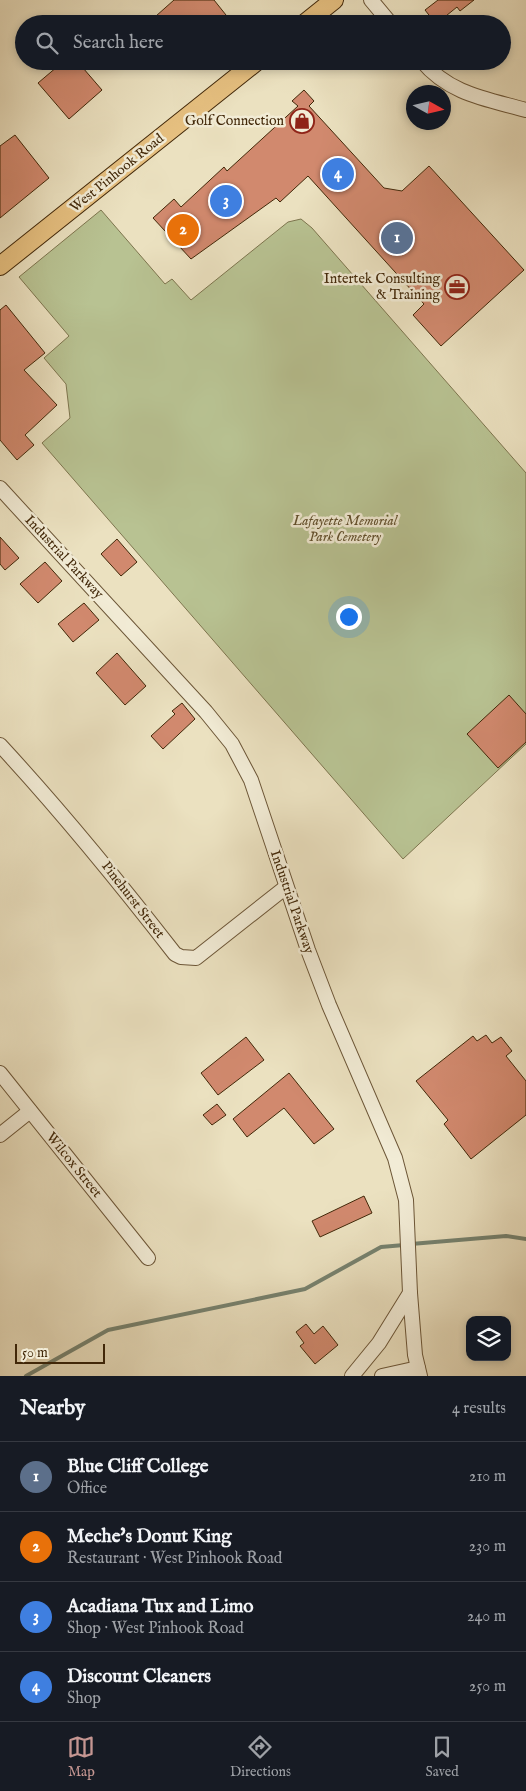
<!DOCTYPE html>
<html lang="en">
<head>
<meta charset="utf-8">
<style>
	body { margin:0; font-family:"IM FELL English",serif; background:#20242c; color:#f1f3f6 }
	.controls { position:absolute; right:15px; bottom:15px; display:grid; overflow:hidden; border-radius:10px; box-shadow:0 2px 8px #0003 }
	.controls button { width:45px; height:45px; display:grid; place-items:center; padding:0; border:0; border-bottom:1px solid #363941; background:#171b24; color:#f1f3f6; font:25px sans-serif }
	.compass { position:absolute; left:406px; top:85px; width:45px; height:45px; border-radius:50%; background:#171b24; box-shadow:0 2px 8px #0003; rotate:98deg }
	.scale { position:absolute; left:15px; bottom:12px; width:90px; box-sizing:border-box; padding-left:5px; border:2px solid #422809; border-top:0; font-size:14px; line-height:18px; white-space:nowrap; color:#422809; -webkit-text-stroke:4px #f2ecd6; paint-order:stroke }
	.you { position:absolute; left:348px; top:616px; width:18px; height:18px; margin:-12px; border:4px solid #fff; border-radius:50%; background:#1a73e8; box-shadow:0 0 0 8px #1a73e833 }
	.badge { display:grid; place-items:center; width:32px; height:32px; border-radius:50%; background:#c59692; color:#fff; font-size:16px; font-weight:700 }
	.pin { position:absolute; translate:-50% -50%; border:2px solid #fff; box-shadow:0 1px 5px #0006 }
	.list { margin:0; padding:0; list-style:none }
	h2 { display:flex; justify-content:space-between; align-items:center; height:65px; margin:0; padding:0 20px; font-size:21px }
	h2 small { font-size:16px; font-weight:400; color:#9ea1a6 }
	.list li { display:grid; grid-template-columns:32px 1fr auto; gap:15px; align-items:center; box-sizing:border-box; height:70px; padding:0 20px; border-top:1px solid #363941 }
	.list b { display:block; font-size:19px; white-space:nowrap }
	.list p { margin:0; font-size:16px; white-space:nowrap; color:#9ea1a6 }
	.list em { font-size:16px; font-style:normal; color:#9ea1a6 }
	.icon { flex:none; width:28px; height:28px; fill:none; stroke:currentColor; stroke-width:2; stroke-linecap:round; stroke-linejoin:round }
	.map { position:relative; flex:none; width:526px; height:1376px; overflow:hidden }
	.search { position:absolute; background:#171b24; box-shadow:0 2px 8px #0003; left:15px; right:15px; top:15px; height:55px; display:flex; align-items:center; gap:12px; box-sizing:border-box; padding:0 18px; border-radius:28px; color:#9ea1a6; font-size:19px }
	.sheet { height:345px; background:#171b24 }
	nav { display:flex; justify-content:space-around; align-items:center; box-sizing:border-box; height:70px; border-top:1px solid #363941; background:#171b24; font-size:14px; color:#9ea1a6 }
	nav a { display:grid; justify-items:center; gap:2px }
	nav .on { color:#c59692 }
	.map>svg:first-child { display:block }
	.green { fill:#b8c292; stroke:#7d754e }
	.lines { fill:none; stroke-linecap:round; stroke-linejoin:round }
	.stream { stroke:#76826f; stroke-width:4 }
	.building { fill:#d1896e; stroke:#422809 }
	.minor-casing { stroke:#6c5637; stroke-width:16 }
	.major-casing { stroke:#422809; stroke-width:20 }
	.minor { stroke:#f2ecd6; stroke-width:14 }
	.major { stroke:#e6c080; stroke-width:18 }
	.labels { text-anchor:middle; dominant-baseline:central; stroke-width:5; stroke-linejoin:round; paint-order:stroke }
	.poi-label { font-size:14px; fill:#422809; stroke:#f2ecd6; text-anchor:end }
	.street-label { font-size:14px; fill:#422809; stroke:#f2ecd6 }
	.park-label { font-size:14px; font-style:italic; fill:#604e2b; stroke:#f2ecd6 }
</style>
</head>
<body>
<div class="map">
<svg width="526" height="1376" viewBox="0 0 526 1376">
	<rect width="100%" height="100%" fill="#ebe1c0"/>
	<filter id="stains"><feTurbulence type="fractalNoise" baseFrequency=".004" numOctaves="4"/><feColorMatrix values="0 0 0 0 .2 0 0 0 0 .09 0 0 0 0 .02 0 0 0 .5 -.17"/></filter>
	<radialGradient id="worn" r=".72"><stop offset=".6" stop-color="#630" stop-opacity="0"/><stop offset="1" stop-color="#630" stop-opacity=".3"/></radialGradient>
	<polygon class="green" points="101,210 165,284 172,279 191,300 288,222 301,219 312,228 526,473 526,744 403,859 42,443 70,418 66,384 44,358 69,336 19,277"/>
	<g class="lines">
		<g class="stream">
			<polyline points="411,1244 506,1236 526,1239"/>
			<polyline points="26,1376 108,1330 305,1289 381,1247 404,1245"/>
		</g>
	</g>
	<g class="building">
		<polygon points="174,0 214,0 226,15 216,24 147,24"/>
		<polygon points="438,0 474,0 460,11 457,7 436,24 425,10"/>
		<polygon points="64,61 77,61 102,90 69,119 38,83"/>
		<polygon points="304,90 314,101 309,106 384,188 402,191 429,166 524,270 441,346 413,315 424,304 308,176 280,202 276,198 191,259 153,218 174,199 181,207 224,167 227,171 298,106 292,101"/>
		<polygon points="15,135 49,178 0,218 0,146"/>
		<polygon points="6,305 45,353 24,370 57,405 25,435 34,445 17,460 0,440 0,310"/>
		<polygon points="0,537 19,558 5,570 0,564"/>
		<polygon points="117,539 137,562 121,576 101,554"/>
		<polygon points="45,562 62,581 38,603 20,584"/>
		<polygon points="84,603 99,620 73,642 58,624"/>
		<polygon points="117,653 146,686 125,705 96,673"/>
		<polygon points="509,695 526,714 526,742 498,768 467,734"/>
		<polygon points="182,703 195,719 163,749 151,736 175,714 172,711"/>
		<polygon points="486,1035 492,1043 501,1037 512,1051 506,1056 526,1081 526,1115 471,1159 444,1124 448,1120 416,1081 473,1036 477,1041"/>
		<polygon points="246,1037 264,1060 218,1095 201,1073"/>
		<polygon points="289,1073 334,1129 314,1144 284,1108 247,1137 233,1119"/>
		<polygon points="217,1104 226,1115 212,1125 203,1115"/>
		<polygon points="364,1196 372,1213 320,1237 312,1221"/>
		<polygon points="306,1324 314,1334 323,1326 338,1345 315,1364 300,1346 304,1343 296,1332"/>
	</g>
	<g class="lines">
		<defs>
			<g id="minor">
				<polyline points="371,0 391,24"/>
				<path d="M 422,61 C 449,94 487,99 526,110"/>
				<polyline points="0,488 206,712 232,744 251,780 308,950 329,1005 395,1158 406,1200 410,1293 379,1343 352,1376"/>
				<path d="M 0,745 C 62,812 119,882 175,954 L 181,957 L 196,958 L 286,887"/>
				<polyline points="0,1073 148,1258"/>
				<polyline points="0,1135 30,1111"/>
				<polyline points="410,1293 415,1355 420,1376"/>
				<polyline points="382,1376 418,1368"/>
			</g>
			<g id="major">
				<polyline points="304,24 334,0"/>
				<polyline points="0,266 257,61"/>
			</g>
		</defs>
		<use href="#minor" class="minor-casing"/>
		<use href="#major" class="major-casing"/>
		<use href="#minor" class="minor"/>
		<use href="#major" class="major"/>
	</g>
	<defs>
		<symbol id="shop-ring" viewBox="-11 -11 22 22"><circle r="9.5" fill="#f2ecd6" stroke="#8f2418" stroke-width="1.5"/><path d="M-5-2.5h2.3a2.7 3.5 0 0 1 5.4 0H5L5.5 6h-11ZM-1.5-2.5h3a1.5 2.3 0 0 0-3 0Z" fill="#8f2418"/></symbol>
		<symbol id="office-ring" viewBox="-11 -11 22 22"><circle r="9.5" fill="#f2ecd6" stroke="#8f2418" stroke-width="1.5"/><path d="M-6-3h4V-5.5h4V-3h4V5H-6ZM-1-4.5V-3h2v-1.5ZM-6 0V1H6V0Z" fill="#8f2418"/></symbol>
	</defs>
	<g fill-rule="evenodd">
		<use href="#shop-ring" x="288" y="107" width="28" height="28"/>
		<use href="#office-ring" x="443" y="273" width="28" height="28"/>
	</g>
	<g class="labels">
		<g class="poi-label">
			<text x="284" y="121">Golf Connection</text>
			<text x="440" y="279">Intertek Consulting<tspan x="440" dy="16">&amp; Training</tspan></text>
		</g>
		<g class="street-label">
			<text transform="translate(117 173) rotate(-39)">West Pinhook Road</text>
			<text transform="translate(64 557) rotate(47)">Industrial Parkway</text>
			<text transform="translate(133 900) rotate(52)">Pinehurst Street</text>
			<text transform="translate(292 902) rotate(71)">Industrial Parkway</text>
			<text transform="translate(74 1165) rotate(51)">Wilcox Street</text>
		</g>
		<g class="park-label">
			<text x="345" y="521">Lafayette Memorial<tspan x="345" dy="16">Park Cemetery</tspan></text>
		</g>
	</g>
	<rect width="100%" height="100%" filter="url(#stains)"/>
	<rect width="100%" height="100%" fill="url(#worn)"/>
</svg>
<div class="controls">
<button><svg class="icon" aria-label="layers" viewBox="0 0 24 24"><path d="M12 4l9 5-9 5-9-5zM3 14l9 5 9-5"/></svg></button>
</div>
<svg class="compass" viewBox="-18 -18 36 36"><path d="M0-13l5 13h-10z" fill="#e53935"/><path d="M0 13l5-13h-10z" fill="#9ea1a6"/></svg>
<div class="scale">50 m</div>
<div class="you"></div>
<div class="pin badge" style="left:397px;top:238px;background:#5c6f8a">1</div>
<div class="pin badge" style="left:183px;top:230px;background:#e8710a">2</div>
<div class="pin badge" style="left:226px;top:201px;background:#3f7fe0">3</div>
<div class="pin badge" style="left:338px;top:174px;background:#3f7fe0">4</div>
<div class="search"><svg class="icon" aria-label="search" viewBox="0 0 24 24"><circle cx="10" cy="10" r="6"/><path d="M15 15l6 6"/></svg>Search here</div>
</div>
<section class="sheet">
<h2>Nearby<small>4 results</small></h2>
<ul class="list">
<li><span class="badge" style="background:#5c6f8a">1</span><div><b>Blue Cliff College</b><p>Office</p></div><em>210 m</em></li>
<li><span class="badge" style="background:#e8710a">2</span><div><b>Meche's Donut King</b><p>Restaurant · West Pinhook Road</p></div><em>230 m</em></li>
<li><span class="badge" style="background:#3f7fe0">3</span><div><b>Acadiana Tux and Limo</b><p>Shop · West Pinhook Road</p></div><em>240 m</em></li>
<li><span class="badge" style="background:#3f7fe0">4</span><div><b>Discount Cleaners</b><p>Shop</p></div><em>250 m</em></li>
</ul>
</section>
<nav>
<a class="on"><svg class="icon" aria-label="map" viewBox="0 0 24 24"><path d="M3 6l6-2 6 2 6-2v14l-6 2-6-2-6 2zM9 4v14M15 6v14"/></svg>Map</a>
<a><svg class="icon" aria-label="directions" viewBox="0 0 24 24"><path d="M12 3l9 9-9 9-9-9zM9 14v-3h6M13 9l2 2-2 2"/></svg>Directions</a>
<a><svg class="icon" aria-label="saved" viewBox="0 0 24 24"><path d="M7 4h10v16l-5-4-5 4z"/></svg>Saved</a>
</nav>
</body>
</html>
